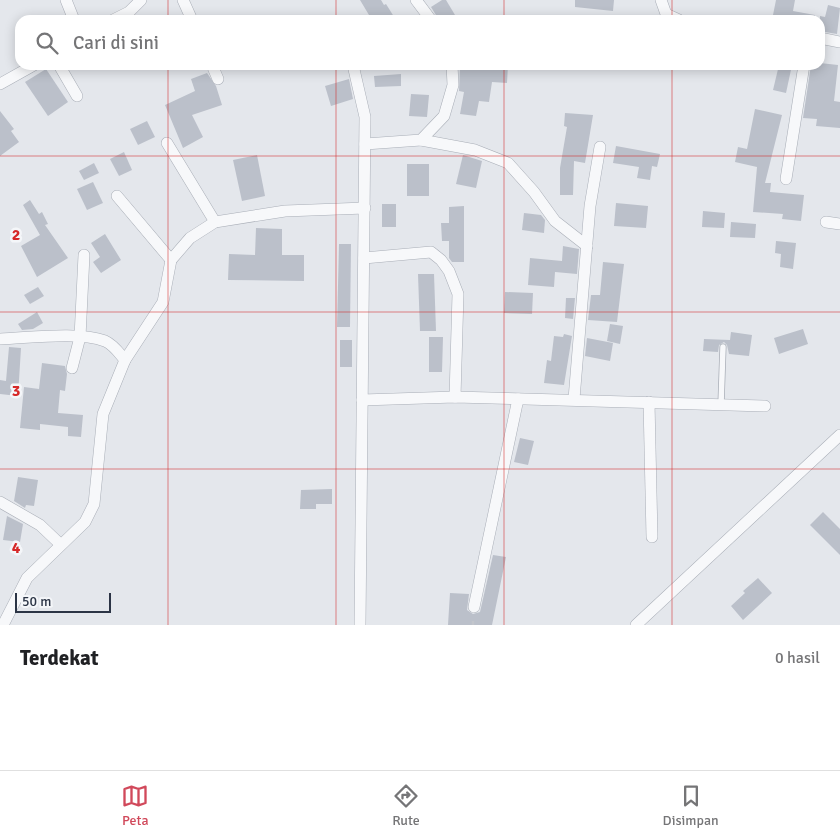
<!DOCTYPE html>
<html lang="id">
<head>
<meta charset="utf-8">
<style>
	body { margin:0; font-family:Signika,sans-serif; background:#f2f2f2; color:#202124 }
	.scale { position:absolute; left:15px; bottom:12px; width:96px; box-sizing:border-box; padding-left:5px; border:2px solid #2b3445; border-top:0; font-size:14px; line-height:18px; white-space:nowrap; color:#2b3445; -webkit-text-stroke:4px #f4f6f9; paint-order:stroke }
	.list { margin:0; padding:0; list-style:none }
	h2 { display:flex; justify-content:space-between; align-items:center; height:65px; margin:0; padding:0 20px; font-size:21px }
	h2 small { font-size:16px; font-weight:400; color:#757577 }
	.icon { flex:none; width:28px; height:28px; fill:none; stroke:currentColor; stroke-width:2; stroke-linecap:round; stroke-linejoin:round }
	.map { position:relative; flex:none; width:840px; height:625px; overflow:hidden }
	.search { position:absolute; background:#fff; box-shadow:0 2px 12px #0003; left:15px; right:15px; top:15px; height:55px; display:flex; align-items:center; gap:12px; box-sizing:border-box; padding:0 18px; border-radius:15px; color:#757577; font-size:19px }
	.sheet { height:145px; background:#fff }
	nav { display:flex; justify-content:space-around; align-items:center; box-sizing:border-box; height:70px; border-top:1px solid #e0e0e0; background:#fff; font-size:14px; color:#757577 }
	nav a { display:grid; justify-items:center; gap:2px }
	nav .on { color:#d1495b }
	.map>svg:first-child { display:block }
	.building { fill:#bbc0ca }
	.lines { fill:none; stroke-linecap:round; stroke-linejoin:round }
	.service-casing { stroke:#a9aeb7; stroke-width:7 }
	.minor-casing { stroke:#a9aeb7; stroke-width:12 }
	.path { stroke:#c2c5cb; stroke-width:2.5; stroke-dasharray:4 4; stroke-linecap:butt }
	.service { stroke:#f7f8fa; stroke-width:5.5 }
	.minor { stroke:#f7f8fa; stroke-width:11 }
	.grid { fill:none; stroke:#d62828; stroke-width:1; stroke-opacity:0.55 }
	.grid-label { font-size:16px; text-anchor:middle; font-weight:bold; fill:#d62828; stroke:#f4f6f9; stroke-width:5; stroke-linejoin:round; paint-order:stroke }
</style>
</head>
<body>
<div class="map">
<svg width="840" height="625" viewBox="0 0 840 625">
	<rect width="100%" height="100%" fill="#e4e7ec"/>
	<g class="building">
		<polygon points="360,0 381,0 384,5 386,4 396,20 372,20"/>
		<polygon points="442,0 446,0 458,20 439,20 431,7"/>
		<polygon points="575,0 614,0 613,11 575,7"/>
		<polygon points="776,0 795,0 793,11 815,15 815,20 772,20"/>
		<polygon points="828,5 840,8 837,34 820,31 820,16 825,17"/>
		<polygon points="820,63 838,65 834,101 840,102 840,128 816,126 817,119 803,118 811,65 820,65"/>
		<polygon points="460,65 508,65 507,83 492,82 489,102 479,101 476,116 460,114 464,92 459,91"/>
		<polygon points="779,65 792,65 786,93 773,90"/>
		<polygon points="46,69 68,102 48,116 25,82"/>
		<polygon points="207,73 216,86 222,105 192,115 203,137 183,148 165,105 195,91 191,79"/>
		<polygon points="401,74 401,86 375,87 374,76"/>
		<polygon points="349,79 353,99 331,106 325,86"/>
		<polygon points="411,94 429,95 427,117 409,116"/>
		<polygon points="755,109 782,115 765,183 771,183 770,192 804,195 801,221 782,219 783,214 753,212 757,167 735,162 738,147 747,149"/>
		<polygon points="0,111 14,129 11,131 19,142 0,156"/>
		<polygon points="565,113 593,115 585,163 574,161 573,195 560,195 560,168 567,127 564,126"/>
		<polygon points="147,121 155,137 138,145 130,129"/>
		<polygon points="616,146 660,154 657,167 652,166 650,180 637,178 639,167 613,163"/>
		<polygon points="124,152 132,170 119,176 110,159"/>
		<polygon points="257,155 265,196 242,201 233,160"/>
		<polygon points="463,155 482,161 476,188 456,184"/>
		<polygon points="94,163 99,173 84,180 79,171"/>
		<rect x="407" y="164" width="22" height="32"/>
		<polygon points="93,182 103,203 87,210 77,189"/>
		<polygon points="30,200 39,214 42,212 48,224 45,225 68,258 37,277 21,246 40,235 23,205"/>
		<polygon points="616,203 648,206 646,228 614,226"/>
		<rect x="382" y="204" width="14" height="23"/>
		<polygon points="464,206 464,262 452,262 449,258 449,241 442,241 441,223 449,223 449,207"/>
		<polygon points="703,211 725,213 724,228 702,227"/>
		<polygon points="524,213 541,215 545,220 544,233 522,230"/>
		<polygon points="731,222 756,224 755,238 730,237"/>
		<polygon points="256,228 282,229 282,255 304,255 304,281 228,280 229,254 255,255"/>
		<polygon points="105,234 121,260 101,273 93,262 100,257 91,243"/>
		<polygon points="776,241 796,243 793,269 780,267 781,254 775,253"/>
		<polygon points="339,244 351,244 350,327 337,327"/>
		<polygon points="563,246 579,249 577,274 555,272 554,287 528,285 530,258 562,261"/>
		<polygon points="603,262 624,264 617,322 588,320 591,295 600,295"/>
		<polygon points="418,274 434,274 436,331 420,331"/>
		<polygon points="38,287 44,296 30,304 24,295"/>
		<polygon points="505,292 533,293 532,314 504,313"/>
		<polygon points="566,298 575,298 573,319 565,318"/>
		<polygon points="37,312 43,323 33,329 22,330 18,324"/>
		<polygon points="610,324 623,326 620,344 607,341"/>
		<polygon points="803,329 808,344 779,354 774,338"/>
		<polygon points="731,332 752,335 749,356 729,354 727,345 724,342 719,345 718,352 703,351 704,339 730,340"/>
		<polygon points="564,334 572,336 564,385 544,383 547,360 551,361 554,336 563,337"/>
		<polygon points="429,337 443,337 442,372 429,372"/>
		<polygon points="587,338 613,343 610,361 585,356"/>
		<rect x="340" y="340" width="12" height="27"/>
		<polygon points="9,347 21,348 18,396 0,394 0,380 6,381"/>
		<polygon points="42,363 65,366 67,374 65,391 60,390 58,413 83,415 81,437 68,436 68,427 40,424 40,430 20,428 24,387 39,389"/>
		<polygon points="520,438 534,441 528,465 514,462"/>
		<polygon points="18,477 38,480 34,506 26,505 25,508 14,501"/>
		<polygon points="332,489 332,504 316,504 316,509 300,509 301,490"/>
		<polygon points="823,512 840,529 840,555 810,525"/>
		<polygon points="7,516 23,524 20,542 3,540"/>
		<polygon points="493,555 506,557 492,625 448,625 450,593 469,594 467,610 473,614 480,612"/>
		<polygon points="758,578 772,593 743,620 731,606 745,593 743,591"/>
	</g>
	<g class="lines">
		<defs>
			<polyline id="service" points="721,404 723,347"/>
			<g id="minor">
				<polyline points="66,0 74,20"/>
				<polyline points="183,0 192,20"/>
				<polyline points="416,0 431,20"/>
				<polyline points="661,0 666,14 679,20"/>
				<polyline points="113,20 129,12 141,0"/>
				<polyline points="820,38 840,42"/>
				<polyline points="59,65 77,96"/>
				<polyline points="212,65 218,79"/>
				<polyline points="353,65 365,117 360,625"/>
				<polyline points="0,84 34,65"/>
				<polyline points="421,140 475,150 508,163 534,192 555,221 587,246"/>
				<polyline points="167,143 215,222"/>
				<polyline points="365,144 421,140 444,116 453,85 452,65"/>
				<polyline points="786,179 804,65"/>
				<polyline points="117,196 171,260"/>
				<polyline points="826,222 840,224"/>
				<polyline points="364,258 431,252 441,260 449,271 458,294 455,397"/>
				<path d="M 0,339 C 30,338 78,331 105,341 C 114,345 119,353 125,360"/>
				<polyline points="72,368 80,337 84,255"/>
				<polyline points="574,399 590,206 600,147"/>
				<polyline points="362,400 455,397 765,406"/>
				<polyline points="649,402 652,537"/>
				<polyline points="0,502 40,525 60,544"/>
				<polyline points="474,607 518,399"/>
				<polyline points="3,625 27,578 85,522 94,504 103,414 125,360 163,302 171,260 190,238 215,222 285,211 365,208"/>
				<polyline points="636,625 840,435"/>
			</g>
		</defs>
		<use href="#service" class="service-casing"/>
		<use href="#minor" class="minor-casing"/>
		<polyline class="path" points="473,625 473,618"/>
		<use href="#service" class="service"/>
		<use href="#minor" class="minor"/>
	</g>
	<path class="grid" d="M 168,0 L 168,20M 336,0 L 336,20M 504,0 L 504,20M 672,0 L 672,20M 168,65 L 168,625M 336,65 L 336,625M 504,65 L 504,625M 672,65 L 672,625M 0,156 L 840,156M 0,312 L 840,312M 0,469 L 840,469"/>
	<g class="grid-label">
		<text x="16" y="240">2</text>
		<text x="16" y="396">3</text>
		<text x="16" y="553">4</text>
	</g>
</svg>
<div class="scale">50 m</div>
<div class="search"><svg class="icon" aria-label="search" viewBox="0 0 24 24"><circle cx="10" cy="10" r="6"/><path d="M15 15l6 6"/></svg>Cari di sini</div>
</div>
<section class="sheet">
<h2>Terdekat<small>0 hasil</small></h2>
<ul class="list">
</ul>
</section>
<nav>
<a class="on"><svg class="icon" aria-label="map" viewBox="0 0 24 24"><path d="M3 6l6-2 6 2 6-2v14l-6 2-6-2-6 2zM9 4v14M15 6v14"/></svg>Peta</a>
<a><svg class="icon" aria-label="directions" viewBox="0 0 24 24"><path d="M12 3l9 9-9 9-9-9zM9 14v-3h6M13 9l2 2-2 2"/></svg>Rute</a>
<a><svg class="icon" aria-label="saved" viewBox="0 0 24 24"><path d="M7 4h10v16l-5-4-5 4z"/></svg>Disimpan</a>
</nav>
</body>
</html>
